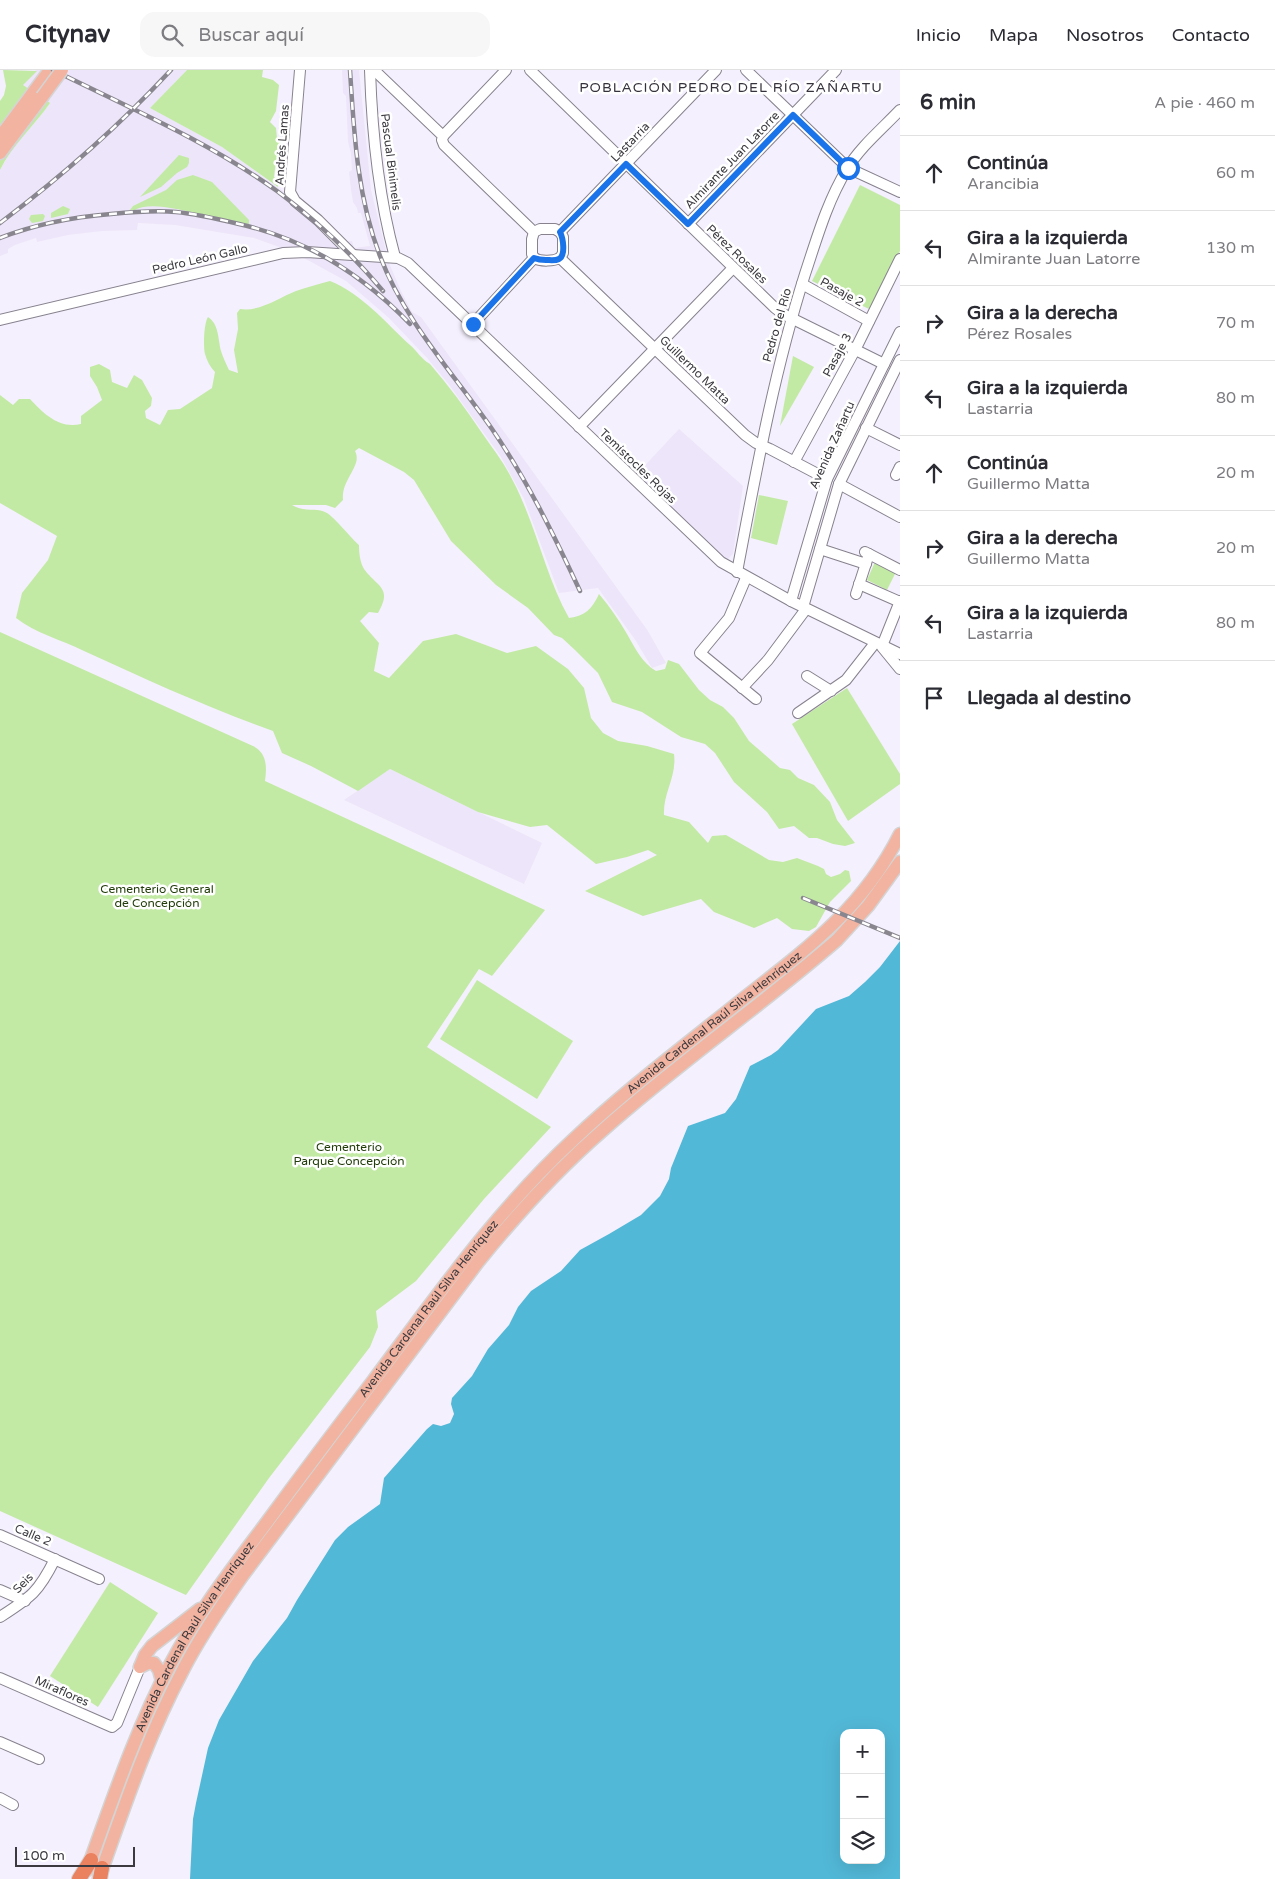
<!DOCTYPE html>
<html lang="es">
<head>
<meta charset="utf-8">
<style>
	body { margin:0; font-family:"Varela Round",sans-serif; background:#f7f7f7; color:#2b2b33 }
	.controls { position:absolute; right:15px; bottom:15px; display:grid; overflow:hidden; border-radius:10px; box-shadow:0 5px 20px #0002 }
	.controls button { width:45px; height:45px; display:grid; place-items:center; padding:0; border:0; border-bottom:1px solid #e1e1e2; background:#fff; color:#2b2b33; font:25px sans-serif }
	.scale { position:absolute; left:15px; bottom:12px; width:120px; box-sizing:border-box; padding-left:5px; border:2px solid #3c3a3f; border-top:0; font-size:14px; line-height:18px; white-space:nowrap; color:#3c3a3f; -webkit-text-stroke:4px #fff; paint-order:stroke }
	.stop { position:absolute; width:15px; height:15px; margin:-11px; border:4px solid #1a73e8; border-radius:50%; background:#fff }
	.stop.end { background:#1a73e8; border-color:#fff; box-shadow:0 1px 5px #0008 }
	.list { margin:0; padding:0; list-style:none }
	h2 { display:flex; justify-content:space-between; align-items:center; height:65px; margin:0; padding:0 20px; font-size:21px }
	h2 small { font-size:16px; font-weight:400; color:#7c7c81 }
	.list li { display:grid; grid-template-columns:32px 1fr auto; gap:15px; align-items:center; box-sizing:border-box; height:75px; padding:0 20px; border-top:1px solid #e1e1e2 }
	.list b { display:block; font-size:19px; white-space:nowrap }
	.list p { margin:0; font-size:16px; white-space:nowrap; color:#7c7c81 }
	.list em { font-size:16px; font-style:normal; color:#7c7c81 }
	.icon { flex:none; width:28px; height:28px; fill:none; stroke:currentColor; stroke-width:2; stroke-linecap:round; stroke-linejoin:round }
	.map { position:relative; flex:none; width:900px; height:1809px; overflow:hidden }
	header { display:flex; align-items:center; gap:30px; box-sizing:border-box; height:70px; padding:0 25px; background:#fff; border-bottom:1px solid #e1e1e2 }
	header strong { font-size:24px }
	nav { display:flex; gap:28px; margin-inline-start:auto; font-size:18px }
	.search { width:350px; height:45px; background:#f7f7f7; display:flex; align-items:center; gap:12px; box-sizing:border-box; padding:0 18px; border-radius:15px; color:#7c7c81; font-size:19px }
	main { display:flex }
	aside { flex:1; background:#fff }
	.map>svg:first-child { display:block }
	.built { fill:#ede5f9 }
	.green { fill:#c2eaa5 }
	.water { fill:#52b8d7; fill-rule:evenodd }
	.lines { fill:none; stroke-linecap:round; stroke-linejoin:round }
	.minor-casing { stroke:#87828e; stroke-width:12 }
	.major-casing { stroke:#d4d4d5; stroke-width:15 }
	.highway-casing { stroke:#d4d4d5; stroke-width:16 }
	.minor { stroke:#fff; stroke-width:10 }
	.major { stroke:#f2b4a0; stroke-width:12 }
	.highway { stroke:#ea8260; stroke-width:14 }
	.rail-casing { stroke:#89868f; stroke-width:4.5 }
	.rail { stroke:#fff; stroke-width:2.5; stroke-dasharray:8; stroke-linecap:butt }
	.major-bridge-casing { stroke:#d4d4d5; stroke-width:15; stroke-linecap:butt }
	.major-bridge { stroke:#f2b4a0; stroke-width:12 }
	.route { stroke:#1a73e8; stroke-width:6 }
	.labels { text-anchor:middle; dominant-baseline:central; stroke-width:5; stroke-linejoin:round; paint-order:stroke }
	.street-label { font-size:12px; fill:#3c3a3f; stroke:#fff }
	.park-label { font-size:12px; fill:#223c0a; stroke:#fff }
	.neighbourhood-label { font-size:14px; letter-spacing:1px; fill:#36323c; stroke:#fff }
</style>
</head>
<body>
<header>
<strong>Citynav</strong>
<div class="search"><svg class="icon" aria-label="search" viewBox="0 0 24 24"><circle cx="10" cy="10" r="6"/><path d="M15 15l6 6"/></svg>Buscar aquí</div>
<nav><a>Inicio</a><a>Mapa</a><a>Nosotros</a><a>Contacto</a></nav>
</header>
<main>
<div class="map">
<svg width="900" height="1809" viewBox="0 0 900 1809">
	<rect width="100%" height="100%" fill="#f5f0fd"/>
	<g class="built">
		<polygon points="36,0 187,0 150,38 222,77 287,124 342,172 352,171 354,178 370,176 361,143 358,143 357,138 353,132 351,120 349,102 352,100 351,84 348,72 346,26 343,23 342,0 359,0 371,120 389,193 401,221 412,242 421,247 648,561 666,593 652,598 636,571 598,518 559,523 524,429 501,387 450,316 428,289 389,248 346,211 293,182 254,168 175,155 138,153 137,160 102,161 68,165 37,172 36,168 15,175 8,179 8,183 0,186 0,100 14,76 37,50 50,33 23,15"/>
		<polygon points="679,359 743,416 733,484 726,491 636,405"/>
		<polygon points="390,699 542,773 524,814 344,730"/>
	</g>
	<g class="green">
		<polygon points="3,0 37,1 23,15 29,19 0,56 0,31 4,25 6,16"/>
		<polygon points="187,0 263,0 262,7 273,10 279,15 276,41 270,52 276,58 277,68 282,71 282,82 279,89 276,91 274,107 279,110 278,117 222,77 150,38"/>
		<path d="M 45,29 L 50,33 C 34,56 13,74 0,100 L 0,90 Z"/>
		<polygon points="179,85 189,88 189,93 187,97 177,103 161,117 140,127"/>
		<path d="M 193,105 L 212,112 L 249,150 L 249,154 C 219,155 158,125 133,141 L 130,140 L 133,136 L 166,120 L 177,110 Z"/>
		<polygon points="860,115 900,135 900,181 871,240 812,211"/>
		<polygon points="63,136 70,139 68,144 51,148 51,143"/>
		<polygon points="43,144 45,146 43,151 32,153 29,149 31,145"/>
		<path d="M 330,211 C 362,224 385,252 410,275 C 417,281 421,289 430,294 C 449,316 466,339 482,363 C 493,379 505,394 513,411 C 536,455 545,505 569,548 C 585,546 592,539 599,524 C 610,537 619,550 627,564 C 635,578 642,593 656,601 L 665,599 L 668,590 L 679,594 L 699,620 L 710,630 L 723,637 L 734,648 L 749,671 L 780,698 L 790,700 L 798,708 L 814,715 L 830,732 L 837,750 L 855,773 L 845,776 L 833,774 L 817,768 L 809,768 L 794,756 L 779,759 L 767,742 L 734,712 L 715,683 L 705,674 L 681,667 L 642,642 L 612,632 L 598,603 L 575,580 L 562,568 L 554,565 L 528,538 L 496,515 L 451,471 L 414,410 L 404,402 L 359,378 L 355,381 C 363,396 341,409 343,430 L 335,438 L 326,435 L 292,435 C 306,443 317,437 327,443 C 334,447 352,469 359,475 C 359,483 360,492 364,499 C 377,517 393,517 378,543 L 369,542 L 360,551 L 379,573 L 374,601 L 389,608 L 423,571 L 456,564 L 507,583 L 536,576 L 568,599 L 584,618 L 591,648 L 603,663 L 618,671 L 647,676 L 674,684 C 677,707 663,722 664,745 L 689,752 L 708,773 L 712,766 L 726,765 L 769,790 L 783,792 L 797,788 L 818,796 L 824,799 L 826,804 L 831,807 L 840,804 L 845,800 L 849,801 L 851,811 L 830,832 L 816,857 L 809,861 L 792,859 L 777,848 L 754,858 L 714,842 L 701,829 L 643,846 L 585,821 L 657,785 L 648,780 L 627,787 L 596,794 L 547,755 L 530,757 L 478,742 L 390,699 L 358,721 L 311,696 L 282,683 L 273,661 C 209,638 147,610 84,581 C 62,570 35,563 16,548 L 22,523 L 48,490 L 57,466 L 0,433 L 0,325 L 13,335 L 19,329 L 30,329 C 44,344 59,359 81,354 L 81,346 L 102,330 L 97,317 L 90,306 L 90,297 L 99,294 L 110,300 L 112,312 L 127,318 L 134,305 L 142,310 L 152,328 L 151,336 L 145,341 L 146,348 L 160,355 L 168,340 L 180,339 L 212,318 L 215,302 C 210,297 207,291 205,284 C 203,276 204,253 208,247 C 219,254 218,269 221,281 C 223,287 226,294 229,300 L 238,303 L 234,280 L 238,259 L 237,243 L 240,239 C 260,242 278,228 296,221 C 307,217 319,214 330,211 Z"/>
		<polygon points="793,286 814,297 780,356"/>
		<polygon points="759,425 788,431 777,475 751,468"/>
		<polygon points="875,492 896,502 887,520 867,510"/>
		<path d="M 0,562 L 253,676 C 267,683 267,697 265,711 L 545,840 L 492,906 L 479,899 L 427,977 L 551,1057 L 484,1129 L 416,1211 L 376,1241 L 378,1257 L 370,1277 L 269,1408 L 186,1525 L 0,1441 Z"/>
		<polygon points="847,618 900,704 900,714 848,751 792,654"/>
		<polygon points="477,910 573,971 537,1029 440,969"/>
		<polygon points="110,1512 158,1543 98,1637 50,1606"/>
	</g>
	<path class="water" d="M 900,871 L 900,1809 L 190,1809 L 193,1749 L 196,1733 L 208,1678 L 219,1650 L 253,1591 L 287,1548 L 297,1530 L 335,1470 L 348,1457 L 380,1434 L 384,1408 L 427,1359 L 433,1354 L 441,1356 L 450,1353 L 454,1344 L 451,1334 L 452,1328 L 472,1306 L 488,1279 L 509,1255 L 518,1237 L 531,1221 L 561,1201 L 580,1180 L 609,1164 L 641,1145 L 660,1126 L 669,1109 L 671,1098 L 688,1056 L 725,1043 L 736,1029 L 750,996 L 771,985 L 778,980 L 816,939 L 849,926 L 865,912 L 880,897 ZM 844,1663 L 881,1663 L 881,1790 L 844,1790 Z"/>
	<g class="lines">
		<defs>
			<g id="minor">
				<polyline points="300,0 290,122 295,131 318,150 353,185"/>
				<path d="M 370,0 C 372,64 378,125 395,187"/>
				<polyline points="374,0 443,66 442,70 444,75 534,162"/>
				<polyline points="530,0 775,238 783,244 884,294"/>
				<polyline points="746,0 848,98 900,122"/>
				<polyline points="443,66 506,0"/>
				<polyline points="688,154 836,0"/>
				<polyline points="560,162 716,0"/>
				<polyline points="534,188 532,184 532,169 534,162 540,159 555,159 560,162 563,167 563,183 560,188"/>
				<path d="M 534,188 C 541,192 554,191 560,188"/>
				<polyline points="560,188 745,365 756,373 770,379 827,409"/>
				<polyline points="802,214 869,251"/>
				<polyline points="0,250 283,183 307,182 398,188 408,193 721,492 791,531 900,584"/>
				<polyline points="473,254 534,188"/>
				<polyline points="579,357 733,198"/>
				<polyline points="866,358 900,375"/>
				<polyline points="794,392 855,280 900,189"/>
				<polyline points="896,405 900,397"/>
				<polyline points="839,414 900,447"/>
				<polyline points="820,479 866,494"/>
				<polyline points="865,482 900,500"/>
				<path d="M 737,502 C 756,402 774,302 805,204 C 817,168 827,132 847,99 C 860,77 882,59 900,40"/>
				<polyline points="746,508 729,548 700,583 756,629"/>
				<polyline points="859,514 900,532"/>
				<polyline points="856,524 869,484"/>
				<polyline points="791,531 827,409 900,262"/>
				<polyline points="803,537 839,414 900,290"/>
				<polyline points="882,576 900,531"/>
				<polyline points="882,577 900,599"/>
				<polyline points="807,606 831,621"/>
				<polyline points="742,618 768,590 806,539"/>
				<polyline points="798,643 846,610 875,573"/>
				<polyline points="0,1465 99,1509"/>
				<polyline points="0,1520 25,1531"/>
				<path d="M 0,1547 C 31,1527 38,1523 55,1489"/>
				<polyline points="0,1608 112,1657 117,1653 140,1597"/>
				<polyline points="0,1672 39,1689"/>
				<polyline points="0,1728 13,1735"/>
			</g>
			<g id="major">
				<polyline points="0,67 50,0"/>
				<polyline points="0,83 42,27"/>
				<polyline points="140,1597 145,1585 152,1576 200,1539"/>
				<polyline points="140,1597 148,1593 154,1593 159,1600 162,1611"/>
				<path id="s1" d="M 87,1800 C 112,1731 136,1659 170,1595 C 196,1545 231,1500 264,1456 C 300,1407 336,1359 373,1311 C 436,1227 496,1141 574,1069 C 626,1020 683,977 739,932 C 804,881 862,840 900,764"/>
				<path d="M 99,1808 C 124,1738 147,1668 182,1602 C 199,1568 221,1536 243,1505 L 478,1192 C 516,1145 557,1100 603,1060 C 678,993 761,936 837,870 L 868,836 L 900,792"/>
			</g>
			<g id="highway">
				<polyline points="79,1809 91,1790"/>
				<polyline points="100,1809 102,1798"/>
			</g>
		</defs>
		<use href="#minor" class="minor-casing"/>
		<use href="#major" class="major-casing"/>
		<use href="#highway" class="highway-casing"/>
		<use href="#minor" class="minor"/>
		<use href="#major" class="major"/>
		<use href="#highway" class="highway"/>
		<defs>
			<g id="rail">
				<path d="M 53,0 C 128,37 209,72 277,121 C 316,150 352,184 383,221"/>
				<path d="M 350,0 C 354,63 357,126 380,186 C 404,250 453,303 492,359 C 527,410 554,465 580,521"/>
				<path d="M 0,153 C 61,107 119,56 171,0"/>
				<path d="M 0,168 C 36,154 73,147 111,144 C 132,142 154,140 176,142 C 197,144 218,149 239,154 C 306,169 362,204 410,254"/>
				<polyline points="803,828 900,868"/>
			</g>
		</defs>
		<use href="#rail" class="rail-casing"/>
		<use href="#rail" class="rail"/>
		<defs>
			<polyline id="major-bridge" points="42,27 62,0"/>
		</defs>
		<use href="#major-bridge" class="major-bridge-casing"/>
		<use href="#major-bridge" class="major-bridge"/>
	</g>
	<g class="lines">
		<path class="route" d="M 473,254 L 534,188 C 539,190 542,190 546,190 C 550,190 555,191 559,189 C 566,185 563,168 560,162 L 626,94 L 688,154 L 793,45 L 848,98"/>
	</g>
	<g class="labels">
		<g class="street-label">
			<text transform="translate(630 72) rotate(-46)">Lastarria</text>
			<text transform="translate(282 75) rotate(-86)">Andrés Lamas</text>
			<text transform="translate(732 90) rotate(-46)">Almirante Juan Latorre</text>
			<text transform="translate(391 92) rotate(83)">Pascual Binimelis</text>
			<text transform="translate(737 184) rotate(44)">Pérez Rosales</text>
			<text transform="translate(200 189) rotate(-13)">Pedro León Gallo</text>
			<text transform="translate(842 222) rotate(29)">Pasaje 2</text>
			<text transform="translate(777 255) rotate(-74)">Pedro del Río</text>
			<text transform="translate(837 285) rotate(-62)">Pasaje 3</text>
			<text transform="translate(695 300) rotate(44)">Guillermo Matta</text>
			<text transform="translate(832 375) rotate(-66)">Avenida Zañartu</text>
			<text transform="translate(638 396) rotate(44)">Temístocles Rojas</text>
			<text stroke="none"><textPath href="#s1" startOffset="1068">Avenida Cardenal Raúl Silva Henríquez</textPath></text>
			<text stroke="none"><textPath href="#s1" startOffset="662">Avenida Cardenal Raúl Silva Henríquez</textPath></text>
			<text transform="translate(33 1465) rotate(23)">Calle 2</text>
			<text transform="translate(23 1513) rotate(-45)">Seis</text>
			<text stroke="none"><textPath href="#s1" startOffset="258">Avenida Cardenal Raúl Silva Henríquez</textPath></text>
			<text transform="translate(62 1621) rotate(24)">Miraflores</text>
		</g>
		<g class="park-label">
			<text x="157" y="819">Cementerio General<tspan x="157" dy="14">de Concepción</tspan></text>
			<text x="349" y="1077">Cementerio<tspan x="349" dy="14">Parque Concepción</tspan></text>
		</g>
		<g class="neighbourhood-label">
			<text x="731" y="17">POBLACIÓN PEDRO DEL RÍO ZAÑARTU</text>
		</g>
	</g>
</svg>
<div class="controls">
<button>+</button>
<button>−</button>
<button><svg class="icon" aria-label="layers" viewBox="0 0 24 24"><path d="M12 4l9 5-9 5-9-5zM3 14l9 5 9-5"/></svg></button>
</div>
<div class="scale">100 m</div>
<div class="stop" style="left:848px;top:98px"></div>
<div class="stop end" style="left:473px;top:254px"></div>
</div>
<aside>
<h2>6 min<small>A pie · 460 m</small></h2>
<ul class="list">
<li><svg class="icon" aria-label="ahead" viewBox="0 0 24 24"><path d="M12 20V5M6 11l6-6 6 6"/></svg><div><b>Continúa</b><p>Arancibia</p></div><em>60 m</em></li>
<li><svg class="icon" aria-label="left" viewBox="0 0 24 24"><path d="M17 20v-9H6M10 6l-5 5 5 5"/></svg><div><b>Gira a la izquierda</b><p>Almirante Juan Latorre</p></div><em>130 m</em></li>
<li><svg class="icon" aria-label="right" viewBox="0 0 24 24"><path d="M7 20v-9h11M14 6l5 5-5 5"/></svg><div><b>Gira a la derecha</b><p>Pérez Rosales</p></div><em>70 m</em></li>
<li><svg class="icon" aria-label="left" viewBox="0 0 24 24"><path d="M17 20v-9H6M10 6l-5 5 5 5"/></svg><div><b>Gira a la izquierda</b><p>Lastarria</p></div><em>80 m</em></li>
<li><svg class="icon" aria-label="ahead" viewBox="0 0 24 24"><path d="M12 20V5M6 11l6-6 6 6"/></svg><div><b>Continúa</b><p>Guillermo Matta</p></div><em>20 m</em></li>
<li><svg class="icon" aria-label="right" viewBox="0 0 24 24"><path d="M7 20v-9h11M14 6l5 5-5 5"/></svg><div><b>Gira a la derecha</b><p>Guillermo Matta</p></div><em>20 m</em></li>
<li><svg class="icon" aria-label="left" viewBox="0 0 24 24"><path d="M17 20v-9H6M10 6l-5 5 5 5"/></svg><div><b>Gira a la izquierda</b><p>Lastarria</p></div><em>80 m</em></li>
<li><svg class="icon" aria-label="arrive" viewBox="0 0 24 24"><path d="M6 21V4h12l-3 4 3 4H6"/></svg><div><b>Llegada al destino</b></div></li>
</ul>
</aside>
</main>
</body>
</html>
